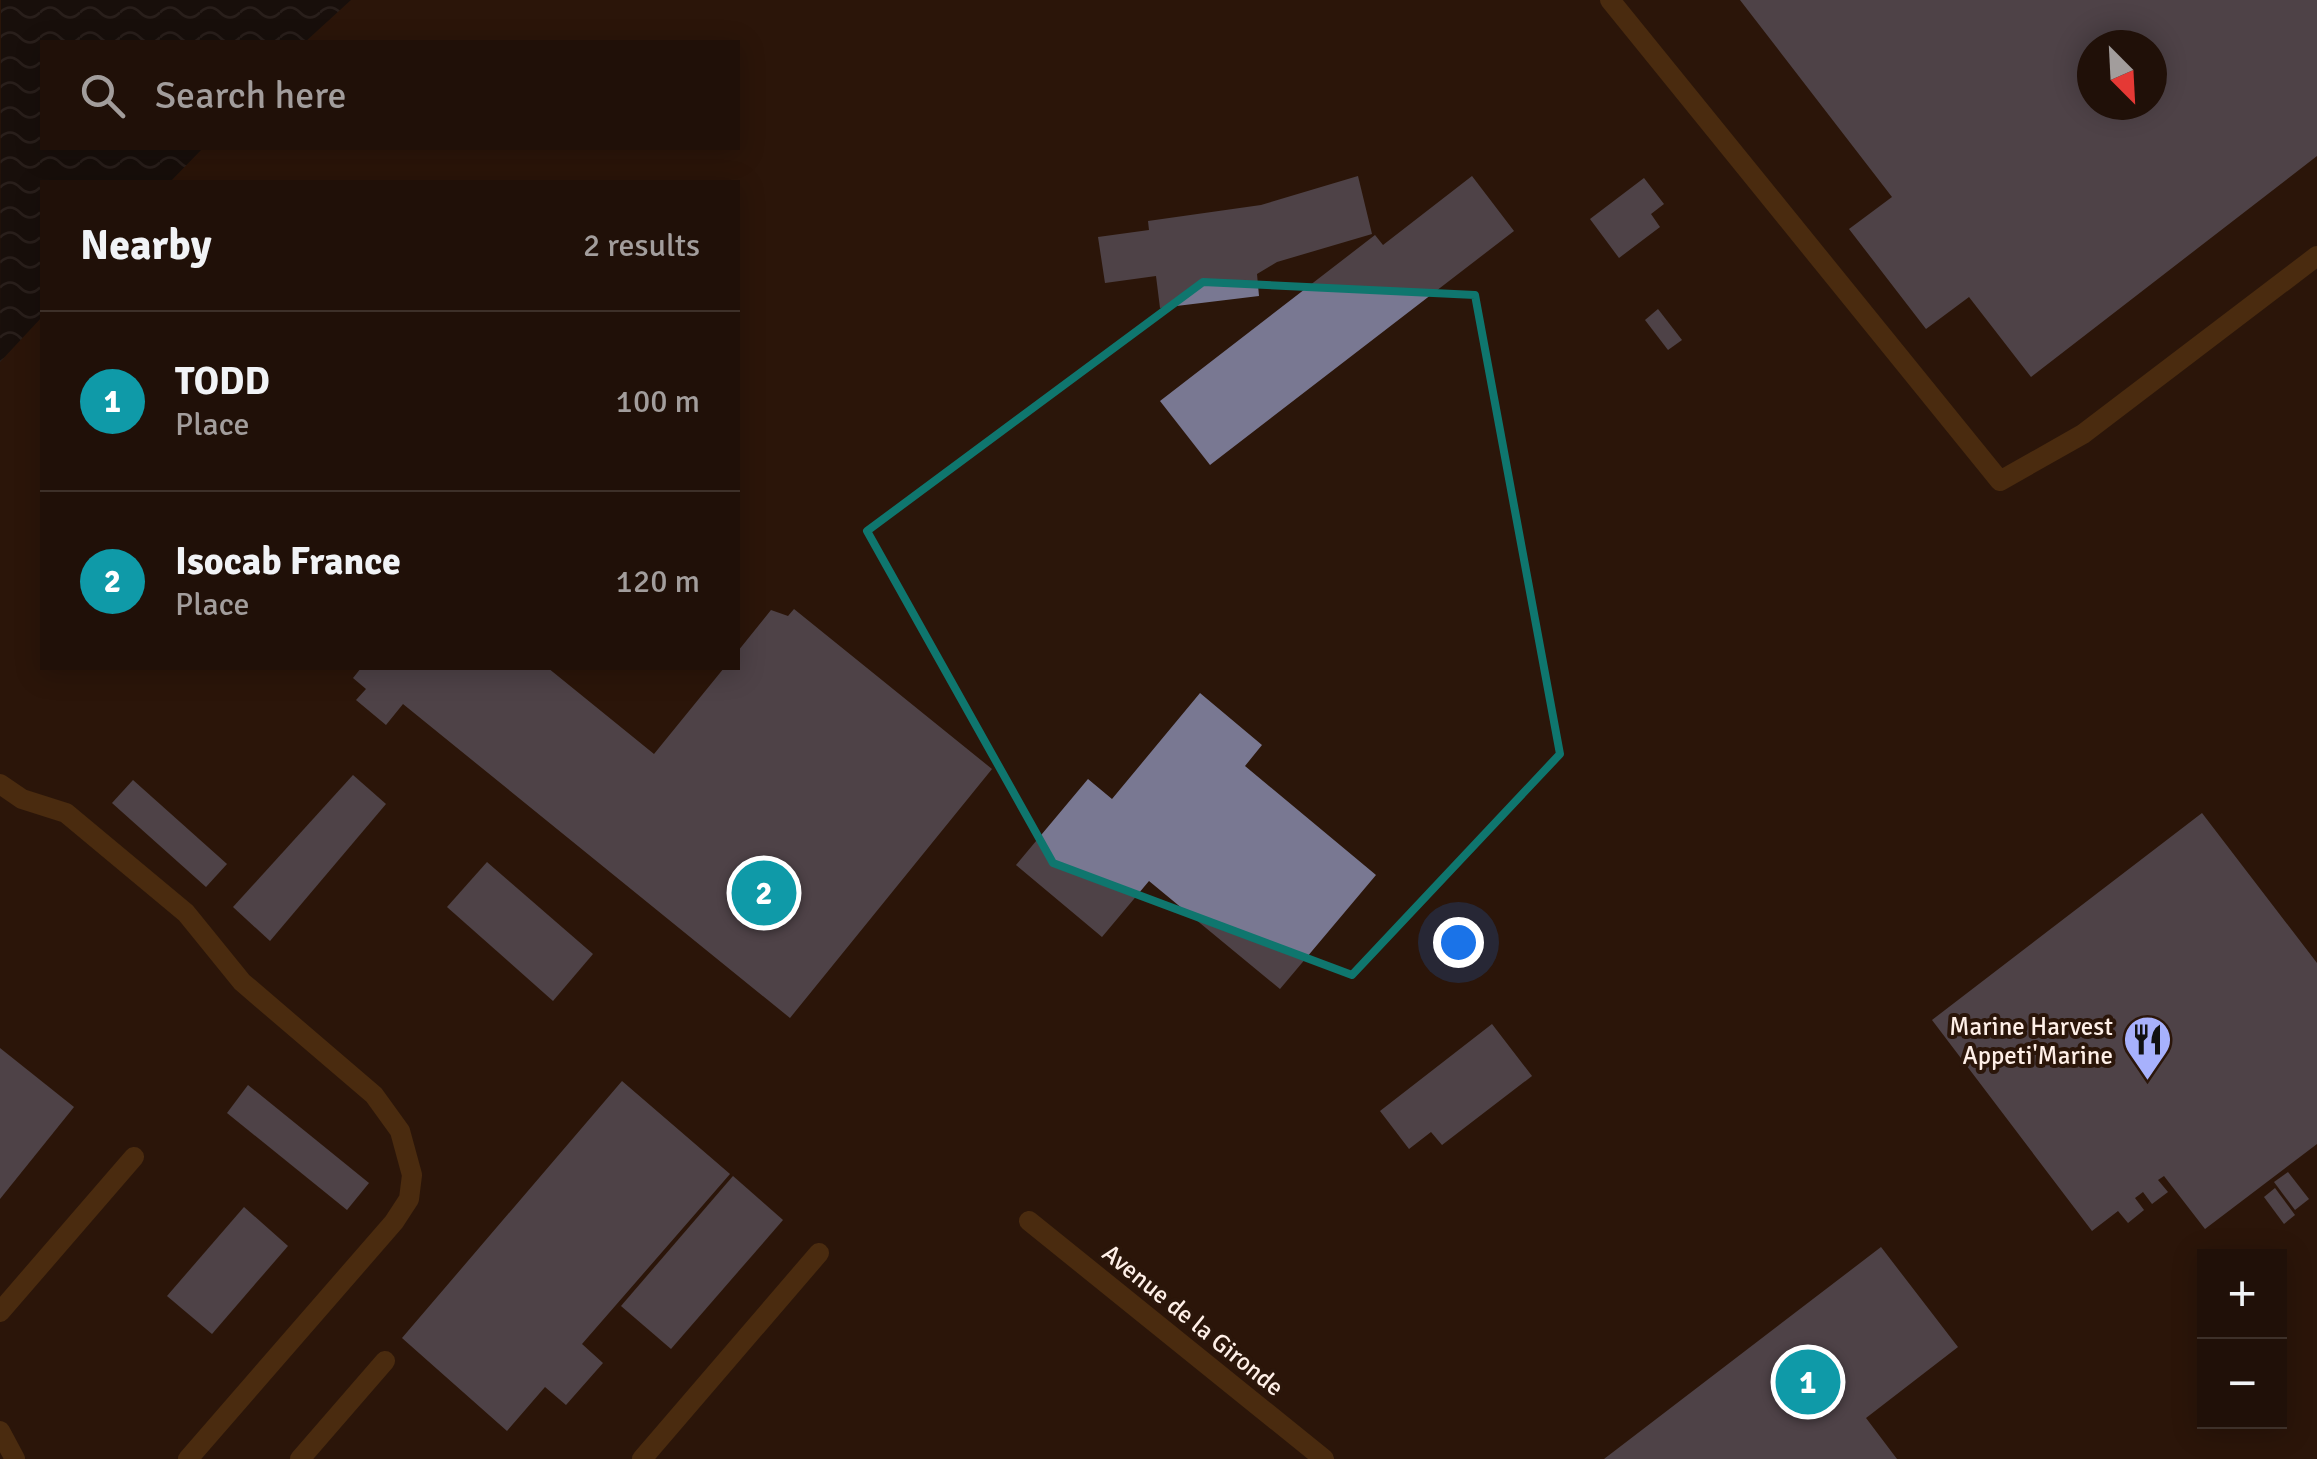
<!DOCTYPE html>
<html lang="en">
<head>
<meta charset="utf-8">
<style>
	body { margin:0; font-family:Signika,sans-serif; background:#281912; color:#f1f3f6 }
	.controls { position:absolute; right:30px; bottom:30px; display:grid; overflow:hidden; border-radius:0px; box-shadow:0 5px 25px #0003 }
	.controls button { width:90px; height:90px; display:grid; place-items:center; padding:0; border:0; border-bottom:2px solid #3d3029; background:#201008; color:#f1f3f6; font:50px sans-serif }
	.compass { position:absolute; left:2077px; top:30px; width:90px; height:90px; border-radius:50%; background:#201008; box-shadow:0 5px 25px #0003; rotate:156deg }
	.you { position:absolute; left:1458px; top:942px; width:35px; height:35px; margin:-25px; border:8px solid #fff; border-radius:50%; background:#1a73e8; box-shadow:0 0 0 15px #1a73e833 }
	.badge { display:grid; place-items:center; width:65px; height:65px; border-radius:50%; background:#d93025; color:#fff; font-size:32px; font-weight:700 }
	.pin { position:absolute; translate:-50% -50%; border:5px solid #fff; box-shadow:0 2px 10px #0006 }
	.list { margin:0; padding:0; list-style:none }
	h2 { display:flex; justify-content:space-between; align-items:center; height:130px; margin:0; padding:0 40px; font-size:42px }
	h2 small { font-size:32px; font-weight:400; color:#a29d9c }
	.list li { display:grid; grid-template-columns:65px 1fr auto; gap:30px; align-items:center; box-sizing:border-box; height:180px; padding:0 40px; border-top:2px solid #3d3029 }
	.list b { display:block; font-size:38px; white-space:nowrap }
	.list p { margin:0; font-size:32px; white-space:nowrap; color:#a29d9c }
	.list em { font-size:32px; font-style:normal; color:#a29d9c }
	.icon { flex:none; width:55px; height:55px; fill:none; stroke:currentColor; stroke-width:2; stroke-linecap:round; stroke-linejoin:round }
	.map { position:relative; flex:none; width:2317px; height:1459px; overflow:hidden }
	.search { position:absolute; background:#201008; box-shadow:0 5px 25px #0003; left:40px; top:40px; width:700px; height:110px; display:flex; align-items:center; gap:25px; box-sizing:border-box; padding:0 35px; border-radius:0px; color:#a29d9c; font-size:38px }
	.panel { position:absolute; background:#201008; box-shadow:0 5px 25px #0003; left:40px; top:180px; width:700px; height:490px; border-radius:0px }
	.map>svg:first-child { display:block }
	.water { fill:url(#water-waves) }
	.building { fill:#797892; fill-rule:evenodd }
	.lines { fill:none; stroke-linecap:round; stroke-linejoin:round }
	.lane { stroke:#6f4517; stroke-width:20 }
	.marked { fill:none; stroke:#0f766e; stroke-width:8; stroke-linejoin:round }
	.labels { text-anchor:middle; dominant-baseline:central; stroke-width:8; stroke-linejoin:round; paint-order:stroke }
	.poi-label { font-size:25px; fill:#feefe7; stroke:#2b160a; text-anchor:end }
	.street-label { font-size:25px; fill:#feefe7; stroke:#2b160a }
</style>
</head>
<body>
<div class="map">
<svg width="2317" height="1459" viewBox="0 0 2317 1459">
	<defs>
		<pattern id="water-waves" width="16" height="10" patternUnits="userSpaceOnUse" patternTransform="scale(2.5)"><rect width="16" height="10" fill="#01070f"/><path d="M0 5q4-4 8 0t8 0" fill="none" stroke="#272b32"/></pattern>
	</defs>
	<rect width="100%" height="100%" fill="#2b160a"/>
	<polygon class="water" points="351,0 305,42 42,42 42,148 203,148 170,182 42,182 42,317 0,362 1,0"/>
	<g class="building">
		<path d="M 1740,0 L 2317,0 L 2317,156 L 2031,377 L 1969,297 L 1926,329 L 1849,229 L 1892,197 ZM 2092,45 L 2152,45 L 2152,105 L 2092,105 Z"/>
		<polygon points="1358,176 1372,234 1277,262 1257,274 1259,296 1160,308 1156,276 1105,283 1098,237 1149,230 1148,221 1261,205"/>
		<polygon points="1472,176 1514,231 1210,465 1160,401 1375,235 1383,245"/>
		<polygon points="1644,178 1664,204 1651,214 1660,227 1619,258 1590,219"/>
		<polygon points="1658,309 1682,340 1668,350 1645,320"/>
		<polygon points="794,609 992,769 790,1018 403,704 386,725 356,700 366,689 353,678 361,668 548,668 654,754 724,668 738,668 738,651 771,610 788,616"/>
		<polygon points="1200,693 1262,745 1245,766 1376,875 1280,989 1149,881 1102,937 1016,865 1088,779 1112,799"/>
		<polygon points="353,775 386,804 270,941 233,907"/>
		<polygon points="133,780 227,864 206,887 112,803"/>
		<polygon points="2202,813 2317,963 2317,1144 2205,1229 2164,1176 2158,1180 2168,1192 2152,1204 2143,1192 2135,1198 2144,1210 2128,1223 2118,1211 2092,1231 1932,1020"/>
		<polygon points="487,862 593,954 553,1001 447,907"/>
		<polygon points="1492,1024 1532,1076 1442,1145 1431,1132 1409,1149 1380,1111"/>
		<polygon points="0,1048 74,1107 0,1199"/>
		<polygon points="622,1081 730,1174 582,1344 603,1363 566,1405 545,1387 507,1431 402,1338"/>
		<polygon points="248,1085 369,1183 347,1210 227,1113"/>
		<polygon points="2288,1172 2309,1199 2295,1210 2274,1182"/>
		<polygon points="733,1176 783,1220 671,1349 621,1306"/>
		<polygon points="2275,1188 2295,1215 2284,1224 2264,1197"/>
		<polygon points="244,1207 288,1246 212,1334 167,1296"/>
		<polygon points="1881,1247 1958,1347 1866,1418 1897,1459 1604,1459"/>
	</g>
	<g class="lines">
		<g class="lane">
			<polyline points="1610,0 2000,481 2083,434 2317,256"/>
			<polyline points="0,784 22,799 66,813 186,913 242,982 374,1095 400,1131 412,1175 409,1199 394,1222 188,1459"/>
			<polyline points="1029,1221 1324,1459"/>
			<polyline points="0,1312 134,1157"/>
			<polyline points="0,1431 15,1459"/>
			<polyline points="300,1459 385,1361"/>
			<polyline points="642,1459 819,1253"/>
		</g>
	</g>
	<path d="M0 0H2317V1459H0ZM 1203,282 L 1475,295 L 1560,754 L 1352,975 L 1053,863 L 867,531 Z" fill="#2b160a" fill-opacity=".55" fill-rule="evenodd"/>
	<path class="marked" d="M 1203,282 L 1475,295 L 1560,754 L 1352,975 L 1053,863 L 867,531 Z"/>
	<defs>
		<symbol id="restaurant-pin" viewBox="-11 -11 22 30"><path d="M0 17L-7.5 6A9.5 9.5 0 1 1 7.5 6Z" fill="#a7b1fc" stroke="#2b160a"/><path d="M-5-6h1v4h1v-4h1v4h1v-4h1v5L-1.5 .5V6h-2V.5L-5-1ZM5-6V6H3V1.5H1.5Q1.5-4 5-6Z" fill="#111"/></symbol>
	</defs>
	<g fill-rule="evenodd">
		<use href="#restaurant-pin" x="2120" y="1012" width="55" height="75"/>
	</g>
	<g class="labels">
		<g class="poi-label">
			<text x="2113" y="1026">Marine Harvest<tspan x="2113" dy="29">Appeti'Marine</tspan></text>
		</g>
		<g class="street-label">
			<text transform="translate(1193 1320) rotate(39)">Avenue de la Gironde</text>
		</g>
	</g>
</svg>
<div class="controls">
<button>+</button>
<button>−</button>
</div>
<svg class="compass" viewBox="-18 -18 36 36"><path d="M0-13l5 13h-10z" fill="#e53935"/><path d="M0 13l5-13h-10z" fill="#a29d9c"/></svg>
<div class="you"></div>
<div class="pin badge" style="left:1808px;top:1382px;background:#0f9aa8">1</div>
<div class="pin badge" style="left:764px;top:893px;background:#0f9aa8">2</div>
<div class="search"><svg class="icon" aria-label="search" viewBox="0 0 24 24"><circle cx="10" cy="10" r="6"/><path d="M15 15l6 6"/></svg>Search here</div>
<section class="panel">
<h2>Nearby<small>2 results</small></h2>
<ul class="list">
<li><span class="badge" style="background:#0f9aa8">1</span><div><b>TODD</b><p>Place</p></div><em>100 m</em></li>
<li><span class="badge" style="background:#0f9aa8">2</span><div><b>Isocab France</b><p>Place</p></div><em>120 m</em></li>
</ul>
</section>
</div>
</body>
</html>
